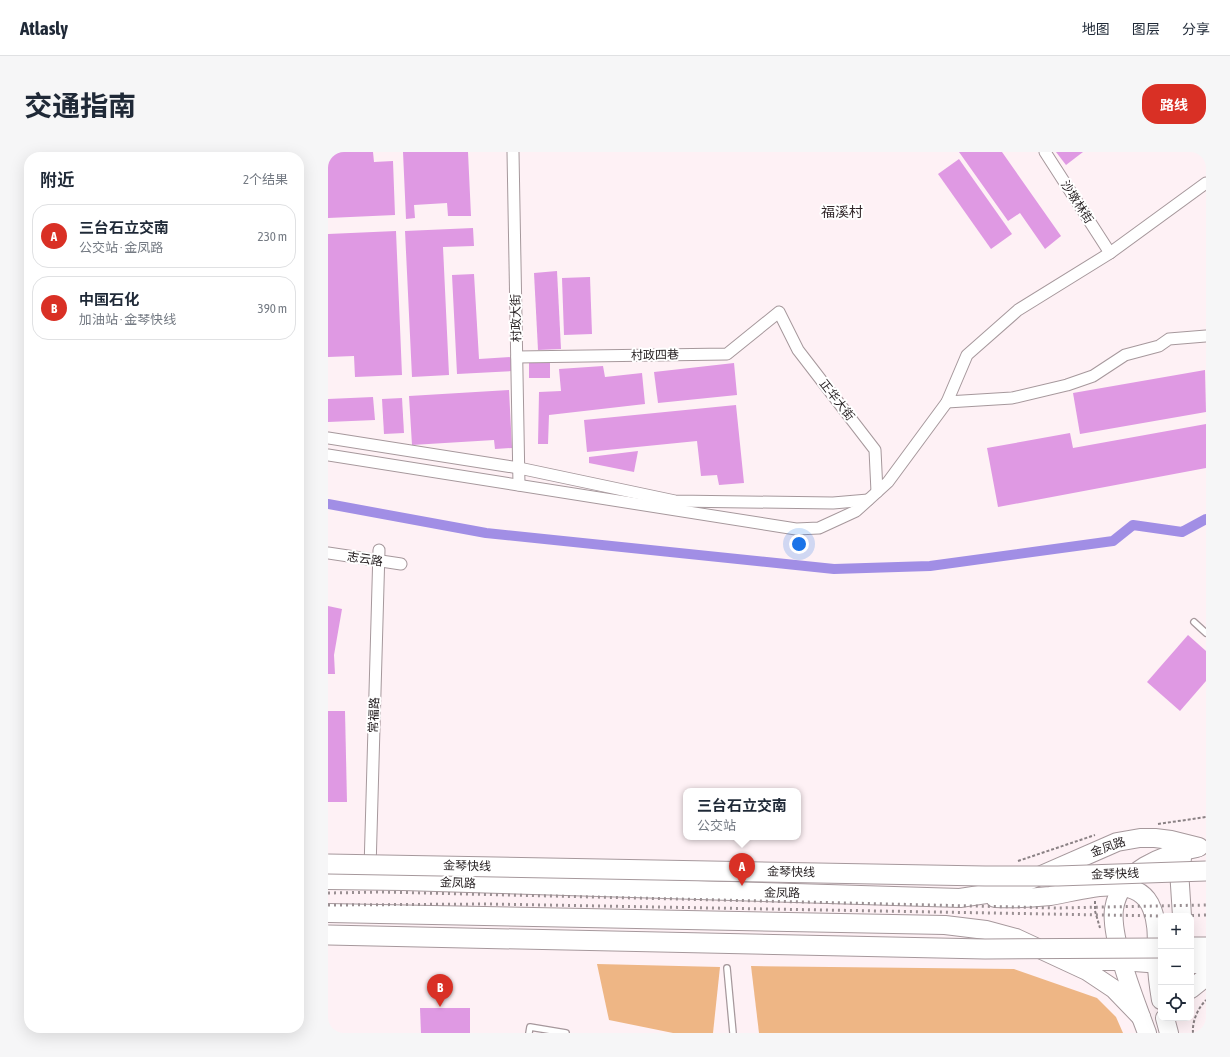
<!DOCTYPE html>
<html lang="zh">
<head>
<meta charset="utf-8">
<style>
	body { margin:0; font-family:"Asap Condensed","Noto Sans SC",sans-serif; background:#f6f6f7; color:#1f2937 }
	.controls { position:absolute; right:12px; bottom:12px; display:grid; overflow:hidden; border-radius:8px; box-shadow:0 4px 16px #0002 }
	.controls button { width:36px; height:36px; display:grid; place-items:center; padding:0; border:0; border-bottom:1px solid #e0e1e3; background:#fff; color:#1f2937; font:20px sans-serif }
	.you { position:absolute; left:471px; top:392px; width:14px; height:14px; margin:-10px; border:3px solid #fff; border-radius:50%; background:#1a73e8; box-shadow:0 0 0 6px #1a73e833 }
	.badge { display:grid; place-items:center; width:26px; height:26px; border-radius:50%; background:#d93025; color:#fff; font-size:13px; font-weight:700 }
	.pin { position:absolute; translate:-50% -33px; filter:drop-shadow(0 1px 2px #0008) }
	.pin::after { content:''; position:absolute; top:21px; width:14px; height:12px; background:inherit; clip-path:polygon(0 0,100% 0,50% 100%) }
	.popup { position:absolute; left:355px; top:636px; width:118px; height:52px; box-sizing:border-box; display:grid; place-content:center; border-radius:8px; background:#fff; filter:drop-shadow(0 1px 3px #0005); font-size:13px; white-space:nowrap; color:#747a83 }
	.popup b { font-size:15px; color:#1f2937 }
	.popup::after { content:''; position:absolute; left:50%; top:100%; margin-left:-8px; border:8px solid transparent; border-top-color:#fff }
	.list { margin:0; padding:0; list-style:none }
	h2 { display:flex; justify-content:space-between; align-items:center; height:52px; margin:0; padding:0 16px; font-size:17px }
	h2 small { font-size:13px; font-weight:400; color:#747a83 }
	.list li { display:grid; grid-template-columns:26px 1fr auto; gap:12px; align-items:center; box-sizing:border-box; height:64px; margin:0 8px 8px; padding:0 8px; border:1px solid #e0e1e3; border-radius:16px }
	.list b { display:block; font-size:15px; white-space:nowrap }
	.list p { margin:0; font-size:13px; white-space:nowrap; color:#747a83 }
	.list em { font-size:13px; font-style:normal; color:#747a83 }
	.icon { flex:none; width:22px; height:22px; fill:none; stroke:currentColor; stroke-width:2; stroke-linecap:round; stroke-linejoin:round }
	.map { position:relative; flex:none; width:878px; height:881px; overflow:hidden; border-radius:16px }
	header { display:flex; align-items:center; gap:24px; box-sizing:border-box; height:56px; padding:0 20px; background:#fff; border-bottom:1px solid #e0e1e3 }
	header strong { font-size:19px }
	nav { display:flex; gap:22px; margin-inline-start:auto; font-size:14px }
	.intro { display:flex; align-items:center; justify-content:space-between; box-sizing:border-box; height:96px; padding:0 24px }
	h1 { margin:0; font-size:28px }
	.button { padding:10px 18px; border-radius:16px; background:#d93025; color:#fff; font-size:14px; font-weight:700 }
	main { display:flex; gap:24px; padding:0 24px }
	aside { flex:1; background:#fff; border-radius:16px; box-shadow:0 4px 16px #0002 }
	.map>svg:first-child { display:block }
	.green { fill:#eeb685 }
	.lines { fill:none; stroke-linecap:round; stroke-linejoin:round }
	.canal { stroke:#a18ee5; stroke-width:10 }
	.building { fill:#df99e3 }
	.service-casing { stroke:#a6989c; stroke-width:8 }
	.minor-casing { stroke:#a6989c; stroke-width:13 }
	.primary-casing { stroke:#a6989c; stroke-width:20 }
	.trunk-casing { stroke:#a6989c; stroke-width:21 }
	.path { stroke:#8a8184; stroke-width:2; stroke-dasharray:3 2; stroke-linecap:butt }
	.service { stroke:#fff; stroke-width:5.5 }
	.minor { stroke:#fff; stroke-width:11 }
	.primary { stroke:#fff; stroke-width:18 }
	.trunk { stroke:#fff; stroke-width:19 }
	.rail { stroke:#998f92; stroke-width:3; stroke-dasharray:2 4; stroke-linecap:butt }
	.trunk-bridge-casing { stroke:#a6989c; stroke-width:21; stroke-linecap:butt }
	.trunk-bridge { stroke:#fff; stroke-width:19 }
	.labels { text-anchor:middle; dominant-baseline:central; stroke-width:4; stroke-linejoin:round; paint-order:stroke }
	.street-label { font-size:12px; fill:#231d1f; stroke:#fff }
	.quarter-label { font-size:14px; fill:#312629; stroke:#fff }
</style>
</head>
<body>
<header>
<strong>Atlasly</strong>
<nav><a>地图</a><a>图层</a><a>分享</a></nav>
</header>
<div class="intro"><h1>交通指南</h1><a class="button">路线</a></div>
<main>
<aside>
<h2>附近<small>2个结果</small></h2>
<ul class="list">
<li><span class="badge">A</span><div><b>三台石立交南</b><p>公交站 · 金凤路</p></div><em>230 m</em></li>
<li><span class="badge">B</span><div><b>中国石化</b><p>加油站 · 金琴快线</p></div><em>390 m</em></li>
</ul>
</aside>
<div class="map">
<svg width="878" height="881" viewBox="0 0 878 881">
	<rect width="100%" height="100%" fill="#fef1f5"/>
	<g class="green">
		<polygon points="269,812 392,815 385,881 345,881 281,868"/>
		<polygon points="423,814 686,817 769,846 788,865 795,881 431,881"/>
	</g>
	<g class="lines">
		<polyline class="canal" points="0,352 158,381 506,417 602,414 785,389 805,373 854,380 878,367"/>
	</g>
	<g class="building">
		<polygon points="0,0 45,0 46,10 65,9 67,63 0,66"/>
		<polygon points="75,0 140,0 143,64 120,64 119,51 86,53 87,66 78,67"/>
		<polygon points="631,0 674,0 733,84 717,97 692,61 680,69"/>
		<polygon points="728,0 755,0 738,13"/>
		<polygon points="631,7 684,82 663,97 610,22"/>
		<polygon points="145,76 146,94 115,95 121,223 84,225 77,79"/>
		<polygon points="68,79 74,223 27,225 26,204 0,205 0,82"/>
		<polygon points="229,119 233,197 210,198 206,121"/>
		<polygon points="146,122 151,207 184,205 185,219 129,222 124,123"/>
		<polygon points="262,125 264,182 236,183 234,126"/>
		<rect x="201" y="211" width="21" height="15"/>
		<polygon points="406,211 409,243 330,251 326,220"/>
		<polygon points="275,214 277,225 314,221 317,252 221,263 220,292 210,292 211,240 233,239 231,217"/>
		<polygon points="877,218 878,260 752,282 745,241"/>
		<polygon points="181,238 184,296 167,297 166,288 84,293 81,244"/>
		<polygon points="45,245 47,268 0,270 0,247"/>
		<polygon points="74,246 76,281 56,282 54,247"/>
		<polygon points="408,253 416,331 391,333 389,323 373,324 369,289 259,300 256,268"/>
		<polygon points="878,272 878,316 670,355 659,296 742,281 745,296"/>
		<polygon points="310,299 306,320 261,311 261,305"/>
		<polygon points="0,454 14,457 6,503 7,522 0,522"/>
		<polygon points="860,483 878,499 878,529 852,559 819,530"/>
		<polygon points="0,559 17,559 19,650 0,650"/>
		<polygon points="92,856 142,856 142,881 93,881"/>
	</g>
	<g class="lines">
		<defs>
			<g id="service">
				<polyline points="866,470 878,481"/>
				<polyline points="399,816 405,881"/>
				<polyline points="201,881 202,875 238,881"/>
			</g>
			<g id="minor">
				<polyline points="185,0 191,333"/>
				<polyline points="717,0 782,101"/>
				<polyline points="189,205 399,202 451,160 470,198 547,298 549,340"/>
				<polyline points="619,250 684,246 739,233 765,224 797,203 831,194 841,187 878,184"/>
				<polyline points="0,286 191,316 347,349 505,351 540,348"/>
				<polyline points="0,303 468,377 491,376 528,359 560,330 619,250 639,203 690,158 782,101 878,31"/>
				<polyline points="0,401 73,412"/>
				<polyline points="42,717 51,398"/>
			</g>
			<g id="primary">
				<polyline points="0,728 75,729 632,746 671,740 686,735 789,690 812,686 827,686 843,688 871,695"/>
				<path d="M 667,746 C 685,747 703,746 722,744 C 750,740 810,718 824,757 C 831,774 828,793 829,811 C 829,823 831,836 833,848"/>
				<polyline points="0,761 617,773 658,778 688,786 759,819 786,837 813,865"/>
				<polyline points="854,764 851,718 854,707"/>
				<polyline points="743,809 793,809 833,812"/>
				<polyline points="863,812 878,812"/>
				<polyline points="863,837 878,825"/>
				<polyline points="837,866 841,881"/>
				<path d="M 819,881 C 808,851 782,787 786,757 C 792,718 835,702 869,696"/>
			</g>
			<polyline id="trunk" points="863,795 878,795"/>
		</defs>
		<use href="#service" class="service-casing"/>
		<use href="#minor" class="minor-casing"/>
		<use href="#primary" class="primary-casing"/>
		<use href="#trunk" class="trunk-casing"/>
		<g class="path">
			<polyline points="830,672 878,665"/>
			<polyline points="690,709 767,683"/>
			<polyline points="767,749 767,759 772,776"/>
			<path d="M 865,881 C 864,869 870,856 878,848"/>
		</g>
		<use href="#service" class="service"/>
		<use href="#minor" class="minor"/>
		<use href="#primary" class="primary"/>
		<use href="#trunk" class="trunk"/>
		<g class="rail">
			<polyline points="0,741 54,740 729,756 878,753"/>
			<polyline points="0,753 160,752 833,764"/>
			<polyline points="852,764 878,763"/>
		</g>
		<defs>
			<g id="trunk-bridge">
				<polyline points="0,712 657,724 730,724 878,719"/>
				<polyline points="0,783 657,797 833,796"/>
			</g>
		</defs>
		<use href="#trunk-bridge" class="trunk-bridge-casing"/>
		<use href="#trunk-bridge" class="trunk-bridge"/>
	</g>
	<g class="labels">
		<g class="street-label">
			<text transform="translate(749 50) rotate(57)">沙墩林街</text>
			<text transform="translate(188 166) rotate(-91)">村政大街</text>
			<text transform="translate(327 203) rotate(-1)">村政四巷</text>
			<text transform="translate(509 248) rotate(52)">正华大街</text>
			<text transform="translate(37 407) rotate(9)">志云路</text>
			<text transform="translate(46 563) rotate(-88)">常福路</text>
			<text transform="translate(780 695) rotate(-19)">金凤路</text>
			<text transform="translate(139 714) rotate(1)">金琴快线</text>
			<text transform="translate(463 720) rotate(1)">金琴快线</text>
			<text transform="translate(787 722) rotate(-2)">金琴快线</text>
			<text transform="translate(130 731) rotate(2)">金凤路</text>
			<text transform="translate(454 741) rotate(1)">金凤路</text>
		</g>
		<g class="quarter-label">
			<text x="514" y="60">福溪村</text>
		</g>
	</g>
</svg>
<div class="controls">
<button>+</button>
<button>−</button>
<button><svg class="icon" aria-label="locate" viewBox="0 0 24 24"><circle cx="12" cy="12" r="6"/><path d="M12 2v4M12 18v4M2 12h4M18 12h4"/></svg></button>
</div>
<div class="you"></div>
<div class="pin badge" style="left:414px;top:734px">A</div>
<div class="popup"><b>三台石立交南</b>公交站</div>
<div class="pin badge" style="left:112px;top:855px">B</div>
</div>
</main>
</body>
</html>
